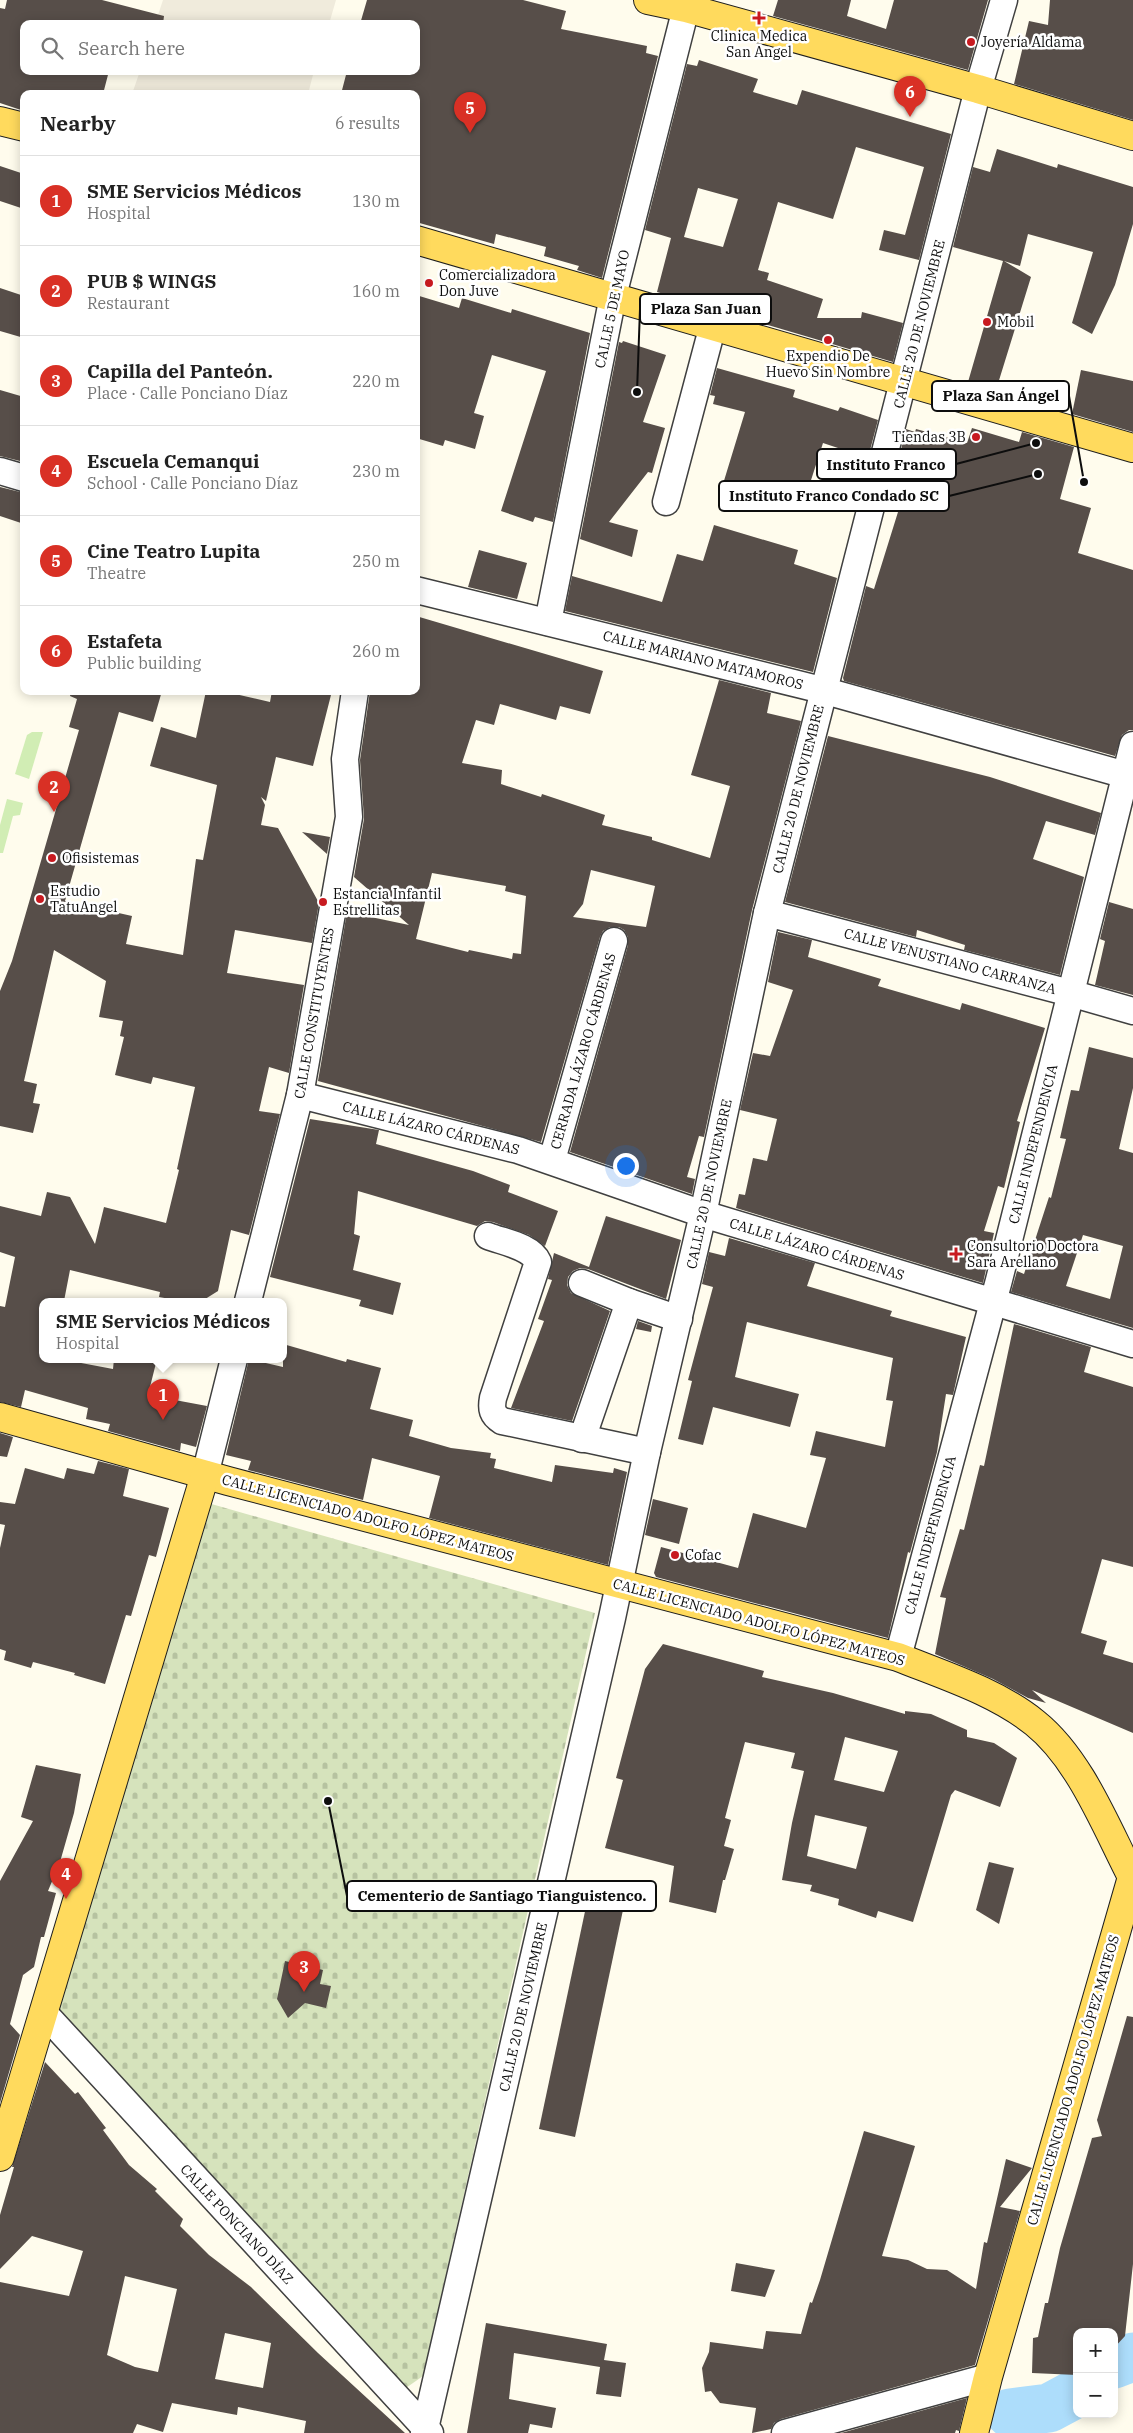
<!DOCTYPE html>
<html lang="en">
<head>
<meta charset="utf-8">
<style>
	body { margin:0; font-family:"IBM Plex Serif",serif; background:#f6f6f6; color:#222 }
	.controls { position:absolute; right:15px; bottom:15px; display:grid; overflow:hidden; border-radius:10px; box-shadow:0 2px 12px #0003 }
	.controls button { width:45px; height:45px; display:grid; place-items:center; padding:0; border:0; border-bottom:1px solid #e0e0e0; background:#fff; color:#222; font:25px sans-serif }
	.you { position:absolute; left:625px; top:1165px; width:18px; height:18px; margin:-12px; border:4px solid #fff; border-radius:50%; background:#1a73e8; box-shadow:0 0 0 8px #1a73e833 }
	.badge { display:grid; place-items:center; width:32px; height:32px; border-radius:50%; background:#d93025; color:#fff; font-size:16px; font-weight:700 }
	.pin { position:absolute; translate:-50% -41px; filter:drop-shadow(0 1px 2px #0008) }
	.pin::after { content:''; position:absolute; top:26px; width:18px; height:15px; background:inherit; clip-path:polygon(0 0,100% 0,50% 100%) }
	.popup { position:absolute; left:39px; top:1298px; width:248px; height:65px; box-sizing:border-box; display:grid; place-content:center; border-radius:10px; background:#fff; filter:drop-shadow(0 1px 4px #0005); font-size:16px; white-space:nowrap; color:#767676 }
	.popup b { font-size:19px; color:#222 }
	.popup::after { content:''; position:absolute; left:50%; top:100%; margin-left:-10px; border:10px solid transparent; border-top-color:#fff }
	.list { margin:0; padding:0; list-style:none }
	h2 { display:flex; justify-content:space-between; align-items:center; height:65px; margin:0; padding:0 20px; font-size:21px }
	h2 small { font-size:16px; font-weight:400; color:#767676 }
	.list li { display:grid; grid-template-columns:32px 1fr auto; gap:15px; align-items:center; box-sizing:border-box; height:90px; padding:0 20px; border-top:1px solid #e0e0e0 }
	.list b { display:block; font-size:19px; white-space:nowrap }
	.list p { margin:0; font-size:16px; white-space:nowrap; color:#767676 }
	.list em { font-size:16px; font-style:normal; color:#767676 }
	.icon { flex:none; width:28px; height:28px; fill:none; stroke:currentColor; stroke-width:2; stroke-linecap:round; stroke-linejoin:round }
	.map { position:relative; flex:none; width:1133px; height:2433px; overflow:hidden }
	.search { position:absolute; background:#fff; box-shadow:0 2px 12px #0003; left:20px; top:20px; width:400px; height:55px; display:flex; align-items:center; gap:12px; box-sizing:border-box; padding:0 18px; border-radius:10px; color:#767676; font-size:19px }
	.panel { position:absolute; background:#fff; box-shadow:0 2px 12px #0003; left:20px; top:90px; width:400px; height:605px; border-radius:10px }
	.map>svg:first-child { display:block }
	.cemetery { fill:url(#cemetery-stones) }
	.garden { fill:#d1edb4 }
	.plaza { fill:#f0ebdc }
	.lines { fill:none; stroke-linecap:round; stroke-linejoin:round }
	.river { stroke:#adddfb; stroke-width:49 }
	.building { fill:#574e49; fill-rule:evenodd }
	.minor-casing { stroke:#404040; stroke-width:29 }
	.major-casing { stroke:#1e1e1e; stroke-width:30 }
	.minor { stroke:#fff; stroke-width:26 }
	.major { stroke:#ffda5d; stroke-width:28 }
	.poi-dot { fill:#c81a20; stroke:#fff; stroke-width:2 }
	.labels { text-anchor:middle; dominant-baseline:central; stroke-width:5; stroke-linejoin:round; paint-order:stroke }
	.poi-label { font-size:14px; fill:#0d0d0d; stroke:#fff; text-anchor:start }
	.street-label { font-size:14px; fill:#0d0d0d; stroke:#fff }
	.leader { fill:none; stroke:#0d0d0d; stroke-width:2 }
	.callout-dot { fill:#0d0d0d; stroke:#fff; stroke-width:2 }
	.callout { fill:#fff; stroke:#0d0d0d; stroke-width:2 }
	.callout-label { font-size:15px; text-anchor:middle; font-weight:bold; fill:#0d0d0d }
</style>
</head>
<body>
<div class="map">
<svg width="1133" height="2433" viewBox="0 0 1133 2433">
	<defs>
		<pattern id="cemetery-stones" width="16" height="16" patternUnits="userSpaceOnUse" patternTransform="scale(1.25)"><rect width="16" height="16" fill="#d6e3bc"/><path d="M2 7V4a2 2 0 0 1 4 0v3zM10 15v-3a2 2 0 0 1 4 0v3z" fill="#b6c2a0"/></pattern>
	</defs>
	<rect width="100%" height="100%" fill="#fffced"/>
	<polygon class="cemetery" points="194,1499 595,1613 423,2376 403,2390 53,2016"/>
	<g class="garden">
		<polygon points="32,732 43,732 29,779 15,774 27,735"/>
		<polygon points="7,799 23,803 20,815 13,816 3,853 0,853 0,825"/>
	</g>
	<g class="plaza">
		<polygon points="163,0 336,0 329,24 155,24"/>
		<polygon points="140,71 314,71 308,94 132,94"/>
	</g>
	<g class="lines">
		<g class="river">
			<polyline points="1114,2364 1133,2357"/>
			<polyline points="1010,2413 1049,2408 1077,2393"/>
		</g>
	</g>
	<g class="building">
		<polygon points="7,0 102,0 164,16 163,24 24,24 24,71 109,71 103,94 24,94 24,111 0,103 0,8 5,9"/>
		<polygon points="367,0 523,0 566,11 561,29 647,46 646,53 658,56 602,278 577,270 579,266 544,256 546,247 496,234 494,244 416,222 416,94 341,94 347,71 416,71 416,24 360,24"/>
		<polygon points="778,0 851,0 847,16 886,29 894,0 988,0 968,70 773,16"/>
		<polygon points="1050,0 1133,0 1133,120 1014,84 1029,21 1048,25"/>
		<path d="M 699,60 L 758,79 L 753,92 L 797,105 L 802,90 L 951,134 L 919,260 L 879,250 L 884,230 L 905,235 L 924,167 L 856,147 L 833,219 L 778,202 L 758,270 L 769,273 L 767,280 L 823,299 L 817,318 L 861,318 L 862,312 L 903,323 L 893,362 L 657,292 L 671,238 L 645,230 L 687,64 L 697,66 ZM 698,188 L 738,199 L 723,247 L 684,237 Z"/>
		<polygon points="997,149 1057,168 1058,164 1133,187 1133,224 1115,285 1092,334 1072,323 1093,252 1028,234 1020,266 1004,261 1031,277 996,390 968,382 1003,261 953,247 973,167 990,172"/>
		<polygon points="0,166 24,174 24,209 0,201"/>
		<polygon points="0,288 24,296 24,338 0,331"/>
		<polygon points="416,295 459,308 462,298 511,313 512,309 590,333 553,522 535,517 533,522 501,511 546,371 492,355 474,413 484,416 475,449 445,440 443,446 416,438"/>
		<polygon points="623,341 666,355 643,422 665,428 652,473 648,472 609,522 638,530 632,557 580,539 619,342 622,343"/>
		<polygon points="717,368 795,390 793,397 838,411 840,407 878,420 868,458 823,443 802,508 723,484 745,412 713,404 715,396 710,395"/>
		<polygon points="1081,370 1133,381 1133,432 1072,414"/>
		<polygon points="0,390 24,397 24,462 0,456"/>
		<polygon points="972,428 1019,442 1022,432 1074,447 1060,499 1091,508 1078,553 1133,570 1133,730 1129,730 1122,735 1115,756 844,681 843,678 866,586 874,589 898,512 894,511 905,470 897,467 906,429 915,432 916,429 967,443"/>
		<polygon points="0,487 24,493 24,524 0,516"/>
		<polygon points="714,525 798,550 794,564 837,578 813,672 565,611 572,576 662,602 677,554 703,561"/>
		<polygon points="479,550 527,563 517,599 468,587"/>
		<path d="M 416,616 L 603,671 L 590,714 L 560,706 L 556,720 L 500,704 L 494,725 L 476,720 L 462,763 L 502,770 L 501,784 L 541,797 L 542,794 L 605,815 L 602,825 L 652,837 L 652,840 L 710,858 L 730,786 L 691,775 L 719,680 L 771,693 L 767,713 L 801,721 L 752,910 L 704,1137 L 699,1136 L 687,1177 L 695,1179 L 692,1194 L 570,1152 L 628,945 L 628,937 L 624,930 L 619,927 L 610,927 L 603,931 L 600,937 L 541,1142 L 318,1081 L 347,912 L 409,925 L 354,877 L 364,819 L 360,760 L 370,691 L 416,691 ZM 591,870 L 655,886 L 646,927 L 573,917 L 583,904 ZM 432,873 L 506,886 L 505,891 L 526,896 L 521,954 L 513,953 L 512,959 L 469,950 L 468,952 L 416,939 Z"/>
		<polygon points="71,691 162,691 153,722 119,712 65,901 132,916 126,944 183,955 196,859 203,860 217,785 150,766 161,727 196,738 206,691 222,691 270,702 272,691 332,691 313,766 276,757 266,801 261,797 265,805 261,825 278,828 319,903 312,943 235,930 227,973 304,985 289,1073 269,1067 259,1111 280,1114 249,1235 231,1230 218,1291 202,1301 181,1301 159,1297 160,1292 70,1270 64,1301 43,1301 43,1359 60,1359 113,1369 114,1359 157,1359 148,1395 207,1406 196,1447 181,1443 180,1451 108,1431 110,1424 86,1419 88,1408 25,1390 21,1407 0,1402 0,1306 5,1307 15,1257 0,1252 0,1206 41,1216 47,1192 70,1197 95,1244 104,1207 166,1223 179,1170 177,1169 195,1087 153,1077 151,1084 115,1075 124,1037 120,1036 123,1021 99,1017 106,981 54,950 24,1081 37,1084 33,1103 40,1104 33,1133 0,1126 0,991 12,961 79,730 69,727 77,699 70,696"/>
		<polygon points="828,736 990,777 1101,813 1095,835 1046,821 1033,859 1084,877 1060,975 964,950 965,945 917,930 916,937 785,902"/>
		<polygon points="302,832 330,837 327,854"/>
		<polygon points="1109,902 1133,909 1133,995 1095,985 1105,941 1100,939"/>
		<polygon points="778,932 812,940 808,957 881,979 878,986 960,1010 962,1003 1045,1028 1017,1121 1020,1122 1004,1188 998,1186 984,1231 994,1233 983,1283 736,1208 739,1194 745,1195 753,1158 767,1161 777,1119 740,1110 753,1053 770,1056 793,990 768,982"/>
		<path d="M 1089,1047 L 1133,1058 L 1133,1088 L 1119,1149 L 1133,1153 L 1133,1328 L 1011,1292 L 1017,1271 L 1024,1274 L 1049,1197 L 1051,1198 L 1066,1139 L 1060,1138 L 1071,1090 L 1079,1091 ZM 1083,1235 L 1123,1246 L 1110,1299 L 1066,1286 Z"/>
		<polygon points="310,1119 379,1130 376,1144 473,1171 510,1185 508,1192 558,1211 545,1246 529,1235 493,1222 485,1221 477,1226 358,1191 354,1234 360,1236 353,1270 401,1283 393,1315 359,1306 361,1300 270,1277"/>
		<polygon points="606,1216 681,1240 666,1299 588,1269 580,1268 573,1271 568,1277 567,1285 571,1293 610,1311 572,1421 511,1408 544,1321 538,1319 552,1280 548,1279 554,1253 589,1267"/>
		<polygon points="729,1238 815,1263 807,1286 892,1311 890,1316 966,1337 953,1395 946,1394 937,1452 910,1553 908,1552 888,1638 656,1577 654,1573 661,1547 738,1568 753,1513 806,1528 826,1458 810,1455 816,1431 885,1447 893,1401 886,1400 893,1358 747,1322 735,1377 799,1394 790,1427 713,1407 703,1445 678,1439 692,1381 688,1380 713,1287 702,1284 709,1252 725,1256"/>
		<polygon points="638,1321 652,1326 651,1332 636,1329"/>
		<polygon points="1014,1324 1091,1347 1084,1372 1133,1387 1133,1567 1102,1559 1081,1633 1107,1641 1103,1654 1133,1663 1133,1733 1032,1690 1046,1703 1028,1698 993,1679 935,1654 946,1598 940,1597 960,1529 964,1530 980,1465 984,1466"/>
		<polygon points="283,1344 346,1362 347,1359 381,1368 370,1409 413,1420 409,1436 451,1448 491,1453 490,1458 496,1459 494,1468 552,1482 555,1465 613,1473 614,1468 627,1472 608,1565 429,1518 440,1476 372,1458 363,1500 248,1470 251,1461 226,1455 249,1359 283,1367"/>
		<polygon points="0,1433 13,1437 7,1457 0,1456"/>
		<polygon points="98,1461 129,1469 123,1496 169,1508 156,1557 149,1555 131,1616 126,1615 105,1684 74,1675 75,1673 33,1662 31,1668 4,1660 6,1651 0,1649 0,1548 5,1525 0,1524 0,1502 15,1504 25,1468 64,1479 67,1468 94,1474"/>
		<polygon points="653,1499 688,1508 679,1544 645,1535"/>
		<path d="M 663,1644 L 764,1671 L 762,1677 L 833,1693 L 905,1714 L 905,1711 L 931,1714 L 967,1730 L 967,1737 L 994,1743 L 1017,1758 L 1000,1807 L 955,1790 L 951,1795 L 913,1922 L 878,1911 L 876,1918 L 838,1905 L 839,1899 L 810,1891 L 812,1885 L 782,1880 L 792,1823 L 804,1771 L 791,1768 L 795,1753 L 745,1742 L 725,1818 L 731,1820 L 724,1846 L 734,1849 L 725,1880 L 723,1880 L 716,1913 L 669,1902 L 674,1866 L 605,1848 L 623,1780 L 616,1778 L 645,1669 ZM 845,1737 L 898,1751 L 884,1792 L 834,1780 ZM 815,1815 L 867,1827 L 856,1869 L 807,1856 Z"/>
		<polygon points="36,1765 81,1774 74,1813 60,1862 48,1891 56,1893 44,1937 41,1937 34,1967 23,1975 10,2024 20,2035 0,2103 0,1881 33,1821 21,1817"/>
		<polygon points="989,1862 1014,1868 999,1924 976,1910"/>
		<polygon points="587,1902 623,1910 575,2137 539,2129"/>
		<polygon points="285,1961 323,1970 320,1984 331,1986 326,2008 305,2003 288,2018 277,1999"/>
		<polygon points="1127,2016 1133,2017 1133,2264 1125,2336 1114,2348 1114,2332 1077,2332 1077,2375 1032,2373 1033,2338 1038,2337 1045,2303 1048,2303 1060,2248 1092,2138 1102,2136 1097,2120"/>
		<path d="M 45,2062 L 75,2094 L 78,2092 L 106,2128 L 103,2130 L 129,2165 L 157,2189 L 155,2191 L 183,2219 L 180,2226 L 209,2255 L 251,2287 L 318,2353 L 405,2433 L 304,2433 L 306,2421 L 238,2407 L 237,2415 L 172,2403 L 163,2432 L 137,2424 L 133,2433 L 0,2433 L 0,2282 L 69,2296 L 83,2251 L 32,2236 L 0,2269 L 0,2215 L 14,2167 L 12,2167 ZM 125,2276 L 177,2289 L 158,2372 L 135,2367 L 107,2355 ZM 225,2333 L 271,2343 L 263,2388 L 215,2379 Z"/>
		<polygon points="864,2131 915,2146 882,2256 908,2260 927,2269 947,2270 976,2289 984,2242 987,2243 1006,2159 1032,2168 1000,2207 1020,2211 975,2365 781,2419 774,2423 771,2429 752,2433 756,2408 720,2403 711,2391 705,2392 702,2368 709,2352 710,2342 763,2349 766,2331 801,2334 810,2302 812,2303 820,2280"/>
		<polygon points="736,2263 775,2270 765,2297 731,2291"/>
		<polygon points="486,2323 607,2344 604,2360 626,2363 621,2397 596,2394 600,2367 514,2353 509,2399 556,2408 552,2428 530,2424 528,2433 467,2433"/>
		<polygon points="967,2398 959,2431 956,2430 955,2433 841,2433"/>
	</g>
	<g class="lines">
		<defs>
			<g id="minor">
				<polyline points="0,471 24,478"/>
				<polyline points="666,502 713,325"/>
				<polyline points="416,590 822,690 1133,777"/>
				<polyline points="548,622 613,296 688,0"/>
				<polyline points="767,913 1070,993 1133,1011"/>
				<polyline points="300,1095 518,1150 703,1214 1133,1344"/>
				<polyline points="552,1160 614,941"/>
				<path d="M 488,1236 C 503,1242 531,1246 538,1262 L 493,1398 C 491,1409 492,1415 502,1421 L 647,1452"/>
				<polyline points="582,1283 629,1302 679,1319"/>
				<polyline points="248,1301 300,1095 349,817 345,759 355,691"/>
				<polyline points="582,1439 629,1302"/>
				<polyline points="205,1475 234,1359"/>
				<polyline points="898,1657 999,1280 1133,745"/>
				<polyline points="45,2014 430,2433"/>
				<polyline points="424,2433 612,1618 647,1452 703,1214 767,913 978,89 1004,0"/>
				<polyline points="785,2433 988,2377"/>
			</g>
			<g id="major">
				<polyline points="648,0 686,8 978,89 1133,136"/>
				<polyline points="0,121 24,127"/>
				<polyline points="416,240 1133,448"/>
				<path d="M 0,1417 L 228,1481 L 898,1657 C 943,1675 997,1692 1035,1723 C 1080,1759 1106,1827 1132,1877 L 988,2377 L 974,2433"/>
				<polyline points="0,2157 205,1475"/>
			</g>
		</defs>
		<use href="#minor" class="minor-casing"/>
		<use href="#major" class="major-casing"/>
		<use href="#minor" class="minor"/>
		<use href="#major" class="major"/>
	</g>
	<g class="poi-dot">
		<path d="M756.5 10.5h5v5h5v5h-5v5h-5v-5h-5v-5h5z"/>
		<circle cx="971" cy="42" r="5"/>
		<circle cx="429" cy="283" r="5"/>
		<circle cx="987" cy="322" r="5"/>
		<circle cx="828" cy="340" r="5"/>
		<circle cx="976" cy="437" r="5"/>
		<circle cx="52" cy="858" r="5"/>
		<circle cx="40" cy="899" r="5"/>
		<circle cx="323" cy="902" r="5"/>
		<path d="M953.5 1246.5h5v5h5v5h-5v5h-5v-5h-5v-5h5z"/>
		<circle cx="675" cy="1555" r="5"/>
	</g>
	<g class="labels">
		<g class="poi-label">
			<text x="759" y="36" text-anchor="middle">Clinica Medica<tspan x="759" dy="16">San Angel</tspan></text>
			<text x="981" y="42">Joyería Aldama</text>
			<text x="439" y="275">Comercializadora<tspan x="439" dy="16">Don Juve</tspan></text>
			<text x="997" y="322">Mobil</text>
			<text x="828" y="356" text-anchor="middle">Expendio De<tspan x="828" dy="16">Huevo Sin Nombre</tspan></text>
			<text x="966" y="437" text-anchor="end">Tiendas 3B</text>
			<text x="62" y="858">Ofisistemas</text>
			<text x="50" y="891">Estudio<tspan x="50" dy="16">TatuAngel</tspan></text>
			<text x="333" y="894">Estancia Infantil<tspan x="333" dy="16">Estrellitas</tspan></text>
			<text x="967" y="1246">Consultorio Doctora<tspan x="967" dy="16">Sara Arellano</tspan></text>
			<text x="685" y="1555">Cofac</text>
		</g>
		<g class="street-label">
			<text transform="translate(612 309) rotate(-78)">CALLE 5 DE MAYO</text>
			<text transform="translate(919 324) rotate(-76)">CALLE 20 DE NOVIEMBRE</text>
			<text transform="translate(703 660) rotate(14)">CALLE MARIANO MATAMOROS</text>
			<text transform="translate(798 789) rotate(-76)">CALLE 20 DE NOVIEMBRE</text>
			<text transform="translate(950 961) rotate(15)">CALLE VENUSTIANO CARRANZA</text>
			<text transform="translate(314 1013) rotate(-80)">CALLE CONSTITUYENTES</text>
			<text transform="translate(583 1051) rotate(-74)">CERRADA LÁZARO CÁRDENAS</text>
			<text transform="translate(431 1128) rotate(14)">CALLE LÁZARO CÁRDENAS</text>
			<text transform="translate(1033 1144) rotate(-76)">CALLE INDEPENDENCIA</text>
			<text transform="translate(709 1184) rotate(-78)">CALLE 20 DE NOVIEMBRE</text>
			<text transform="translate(817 1249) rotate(17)">CALLE LÁZARO CÁRDENAS</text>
			<text transform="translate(368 1518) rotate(15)">CALLE LICENCIADO ADOLFO LÓPEZ MATEOS</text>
			<text transform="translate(930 1535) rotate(-75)">CALLE INDEPENDENCIA</text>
			<text transform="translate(759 1622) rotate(15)">CALLE LICENCIADO ADOLFO LÓPEZ MATEOS</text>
			<text transform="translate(523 2007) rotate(-77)">CALLE 20 DE NOVIEMBRE</text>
			<text transform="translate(1073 2080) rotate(-74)">CALLE LICENCIADO ADOLFO LÓPEZ MATEOS</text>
			<text transform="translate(237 2224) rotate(47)">CALLE PONCIANO DÍAZ</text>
		</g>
	</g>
	<path class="leader" d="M637 392L640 309M1084 482L1069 396M1036 443L956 464M1038 474L949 496M328 1801L347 1896"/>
	<g class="callout-dot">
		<circle cx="637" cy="392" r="5"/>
		<circle cx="1084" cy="482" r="5"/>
		<circle cx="1036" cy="443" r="5"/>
		<circle cx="1038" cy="474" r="5"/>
		<circle cx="328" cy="1801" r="5"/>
	</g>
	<g class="callout">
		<rect x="640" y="294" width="131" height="30" rx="5"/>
		<rect x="932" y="381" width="137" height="30" rx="5"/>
		<rect x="817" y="449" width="139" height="30" rx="5"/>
		<rect x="719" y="481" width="230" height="30" rx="5"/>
		<rect x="347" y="1881" width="309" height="30" rx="5"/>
	</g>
	<g class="callout-label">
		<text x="706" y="314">Plaza San Juan</text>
		<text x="1001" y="401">Plaza San Ángel</text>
		<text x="886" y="470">Instituto Franco</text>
		<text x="834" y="501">Instituto Franco Condado SC</text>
		<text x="502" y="1901">Cementerio de Santiago Tianguistenco.</text>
	</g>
</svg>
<div class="controls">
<button>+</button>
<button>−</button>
</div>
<div class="you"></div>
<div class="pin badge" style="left:163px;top:1420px">1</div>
<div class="popup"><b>SME Servicios Médicos</b>Hospital</div>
<div class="pin badge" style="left:54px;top:812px">2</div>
<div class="pin badge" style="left:304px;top:1992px">3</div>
<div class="pin badge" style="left:66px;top:1899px">4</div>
<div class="pin badge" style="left:470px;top:133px">5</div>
<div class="pin badge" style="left:910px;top:117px">6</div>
<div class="search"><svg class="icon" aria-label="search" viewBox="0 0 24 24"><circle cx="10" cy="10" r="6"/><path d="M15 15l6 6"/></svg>Search here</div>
<section class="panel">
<h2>Nearby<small>6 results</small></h2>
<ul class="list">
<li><span class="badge">1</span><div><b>SME Servicios Médicos</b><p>Hospital</p></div><em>130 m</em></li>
<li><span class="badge">2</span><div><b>PUB $ WINGS</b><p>Restaurant</p></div><em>160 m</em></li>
<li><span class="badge">3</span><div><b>Capilla del Panteón.</b><p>Place · Calle Ponciano Díaz</p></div><em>220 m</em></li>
<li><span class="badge">4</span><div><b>Escuela Cemanqui</b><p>School · Calle Ponciano Díaz</p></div><em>230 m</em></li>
<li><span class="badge">5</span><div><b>Cine Teatro Lupita</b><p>Theatre</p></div><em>250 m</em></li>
<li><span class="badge">6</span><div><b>Estafeta</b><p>Public building</p></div><em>260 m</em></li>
</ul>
</section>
</div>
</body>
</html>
